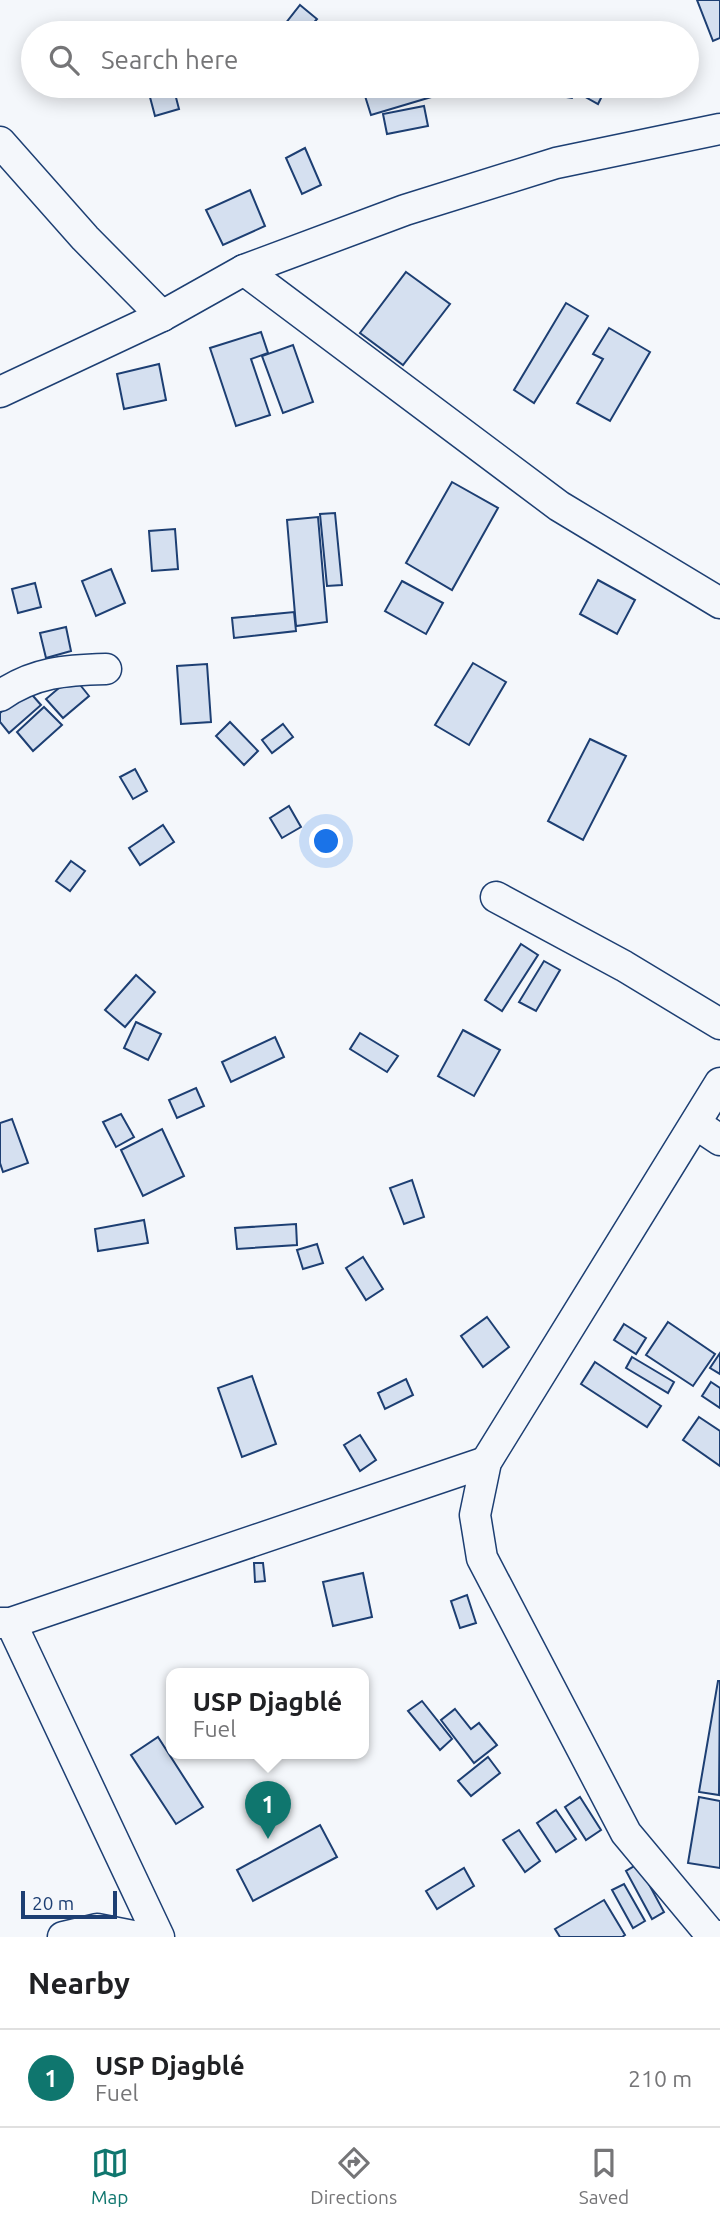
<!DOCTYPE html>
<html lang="en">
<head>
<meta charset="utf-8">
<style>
	body { margin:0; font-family:Ubuntu,sans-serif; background:#f6f6f6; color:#202124 }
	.scale { position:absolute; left:21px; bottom:18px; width:96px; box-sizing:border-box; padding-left:7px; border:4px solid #1d3f73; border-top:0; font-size:19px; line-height:24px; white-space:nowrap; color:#1d3f73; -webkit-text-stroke:5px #f4f7fb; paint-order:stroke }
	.you { position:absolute; left:327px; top:842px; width:24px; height:24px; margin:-18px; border:5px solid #fff; border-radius:50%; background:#1a73e8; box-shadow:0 0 0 10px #1a73e833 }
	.badge { display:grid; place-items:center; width:46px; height:46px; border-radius:50%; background:#0f766e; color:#fff; font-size:23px; font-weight:700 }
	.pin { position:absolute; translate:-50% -58px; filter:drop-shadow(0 2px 4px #0008) }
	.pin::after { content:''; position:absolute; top:37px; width:24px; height:21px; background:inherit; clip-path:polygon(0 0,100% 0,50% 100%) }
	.popup { position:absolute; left:166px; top:1668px; width:203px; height:91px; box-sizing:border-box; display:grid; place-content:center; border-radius:14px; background:#fff; filter:drop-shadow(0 2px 5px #0005); font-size:23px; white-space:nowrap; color:#757577 }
	.popup b { font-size:26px; color:#202124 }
	.popup::after { content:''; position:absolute; left:50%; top:100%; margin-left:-14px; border:14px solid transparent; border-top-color:#fff }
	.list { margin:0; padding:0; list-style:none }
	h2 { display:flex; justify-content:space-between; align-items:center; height:91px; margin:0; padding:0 28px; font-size:30px }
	h2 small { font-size:23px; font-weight:400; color:#757577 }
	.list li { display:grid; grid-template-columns:46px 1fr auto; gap:21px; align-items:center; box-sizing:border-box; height:98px; padding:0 28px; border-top:2px solid #e0e0e0 }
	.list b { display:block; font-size:26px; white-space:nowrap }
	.list p { margin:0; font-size:23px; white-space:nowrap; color:#757577 }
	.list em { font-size:23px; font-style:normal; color:#757577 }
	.icon { flex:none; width:38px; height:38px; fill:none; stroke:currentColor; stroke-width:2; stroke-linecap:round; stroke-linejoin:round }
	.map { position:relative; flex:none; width:720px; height:1937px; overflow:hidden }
	.search { position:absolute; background:#fff; box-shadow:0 4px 18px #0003; left:21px; right:21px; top:21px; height:77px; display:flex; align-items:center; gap:18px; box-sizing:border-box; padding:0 24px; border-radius:38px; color:#757577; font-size:26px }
	.sheet { height:189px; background:#fff }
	nav { display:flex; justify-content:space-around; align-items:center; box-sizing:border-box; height:98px; border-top:2px solid #e0e0e0; background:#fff; font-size:19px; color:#757577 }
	nav a { display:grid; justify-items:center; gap:4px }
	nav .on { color:#0f766e }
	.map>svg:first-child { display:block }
	.building { fill:#d5e0f0; stroke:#1d3f73; stroke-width:2 }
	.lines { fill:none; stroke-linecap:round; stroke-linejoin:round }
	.street-casing { stroke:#1d3f73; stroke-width:33 }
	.street { stroke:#f4f7fb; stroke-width:30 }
</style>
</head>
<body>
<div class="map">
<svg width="720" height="1937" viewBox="0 0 720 1937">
	<rect width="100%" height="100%" fill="#f4f7fb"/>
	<g class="building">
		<polygon points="697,0 720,0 720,38 713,41"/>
		<polygon points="300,5 317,19 305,33 278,33"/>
		<polygon points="147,86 173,86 179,109 155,116"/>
		<polygon points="398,86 446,86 448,92 371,115 365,96"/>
		<polygon points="536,86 579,86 572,98 534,92"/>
		<polygon points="585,86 607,86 598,104 580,94"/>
		<polygon points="424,106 428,126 387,134 383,114"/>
		<polygon points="305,148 321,185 302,194 286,158"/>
		<polygon points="250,190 265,226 223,245 206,210"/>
		<polygon points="406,272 450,304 403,365 360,333"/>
		<polygon points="566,303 588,316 534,403 514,390"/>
		<polygon points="609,328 650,352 610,421 577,403 603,359 593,354"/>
		<polygon points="261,332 268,353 251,359 270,415 236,426 210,348"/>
		<polygon points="293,345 313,402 283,413 262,356"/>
		<polygon points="159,364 166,400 124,409 117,374"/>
		<polygon points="452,482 498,508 452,590 406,563"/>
		<polygon points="335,513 342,585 327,586 320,514"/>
		<polygon points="318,517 327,622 296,626 287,520"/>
		<polygon points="175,529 178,569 152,571 149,531"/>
		<polygon points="111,569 125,603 96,616 82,581"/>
		<polygon points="598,580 635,600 617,634 580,614"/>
		<polygon points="402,581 443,603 426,634 385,611"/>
		<polygon points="35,583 41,607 18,613 12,589"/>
		<polygon points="294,612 296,631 234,638 232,618"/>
		<polygon points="66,627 71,651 46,658 40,633"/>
		<polygon points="473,663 506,682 469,745 435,725"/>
		<polygon points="207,664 211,722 181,724 177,666"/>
		<polygon points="73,676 89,696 63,718 46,699"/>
		<polygon points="27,689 41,705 9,733 0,722 0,713"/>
		<polygon points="44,707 62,725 33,751 17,732"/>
		<polygon points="230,722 258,751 244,765 216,736"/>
		<polygon points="283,724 293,737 272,753 262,740"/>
		<polygon points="590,739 626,756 583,840 548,821"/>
		<polygon points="135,769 147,791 133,799 120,777"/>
		<polygon points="289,806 301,827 282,838 270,818"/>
		<polygon points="163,825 174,842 140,865 129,848"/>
		<polygon points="71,861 85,871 70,891 56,881"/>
		<polygon points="521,944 538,955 502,1011 485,1000"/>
		<polygon points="544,961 560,970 536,1011 519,1002"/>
		<polygon points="136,975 155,992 125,1027 105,1010"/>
		<polygon points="136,1022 161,1034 148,1060 124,1048"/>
		<polygon points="463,1030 500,1050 474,1096 438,1076"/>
		<polygon points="360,1033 398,1056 387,1072 350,1049"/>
		<polygon points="275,1037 284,1057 231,1082 222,1062"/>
		<polygon points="196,1088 204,1106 177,1118 169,1100"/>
		<polygon points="121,1114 134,1137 116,1147 103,1122"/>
		<polygon points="12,1119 28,1163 3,1172 0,1163 0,1123"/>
		<polygon points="162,1129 184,1176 143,1196 121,1150"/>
		<polygon points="412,1180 424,1217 404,1224 390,1188"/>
		<polygon points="144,1220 148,1243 98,1251 95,1229"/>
		<polygon points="296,1224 297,1245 237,1249 235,1228"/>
		<polygon points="317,1244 323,1263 303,1269 297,1250"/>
		<polygon points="363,1257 383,1289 366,1300 346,1268"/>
		<polygon points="487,1317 509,1347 483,1367 461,1336"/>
		<polygon points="668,1322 715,1354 693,1386 646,1355"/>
		<polygon points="624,1324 646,1338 636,1354 614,1340"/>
		<polygon points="720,1353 720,1374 710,1368"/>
		<polygon points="632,1357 674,1382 668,1393 626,1368"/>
		<polygon points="595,1362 661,1406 647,1427 581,1384"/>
		<polygon points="252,1376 276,1444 242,1457 218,1388"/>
		<polygon points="406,1379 413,1395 385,1409 378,1393"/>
		<polygon points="711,1382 720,1388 720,1408 702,1396"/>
		<polygon points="699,1417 720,1431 720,1466 683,1440"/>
		<polygon points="360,1435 376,1460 360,1471 344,1445"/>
		<polygon points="254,1563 263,1563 265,1581 255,1582"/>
		<polygon points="363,1573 372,1617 333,1626 323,1582"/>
		<polygon points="467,1595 476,1623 460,1628 451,1601"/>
		<polygon points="718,1681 720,1681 719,1795 699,1792"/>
		<polygon points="422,1701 452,1739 440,1750 408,1711"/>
		<polygon points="455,1709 471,1729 479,1723 497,1745 474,1763 441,1720"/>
		<polygon points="158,1737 203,1807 176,1824 131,1755"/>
		<polygon points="488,1757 500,1773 471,1796 458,1781"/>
		<polygon points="580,1797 601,1830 586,1840 565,1807"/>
		<polygon points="699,1797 720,1801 720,1868 688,1863"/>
		<polygon points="556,1810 576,1839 556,1852 537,1823"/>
		<polygon points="320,1825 337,1857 253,1901 237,1870"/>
		<polygon points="519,1830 540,1861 525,1872 503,1840"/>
		<polygon points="638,1864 664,1912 652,1919 626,1871"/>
		<polygon points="464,1868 474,1886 437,1909 426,1891"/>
		<polygon points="624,1884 645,1921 633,1928 612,1890"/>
		<polygon points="604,1900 625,1935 622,1937 560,1937 555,1929"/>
	</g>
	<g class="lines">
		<defs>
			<g id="street">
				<polyline points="0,142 85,238 162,316"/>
				<polyline points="244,270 559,506 720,603"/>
				<polyline points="0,392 162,316 244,270 405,210 556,163 720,129"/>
				<path d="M 0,696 C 34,672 66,670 106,669"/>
				<polyline points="496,897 624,966 720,1024"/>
				<polyline points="720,1083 486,1462 475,1515 482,1558 626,1833 711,1935 720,1936"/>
				<polyline points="696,1124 720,1140"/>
				<polyline points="0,1623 11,1623 486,1462"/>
				<polyline points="11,1623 159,1937"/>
				<polyline points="63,1937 97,1929 138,1937"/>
			</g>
		</defs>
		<use href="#street" class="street-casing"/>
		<use href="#street" class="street"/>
	</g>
</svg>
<div class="scale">20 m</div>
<div class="you"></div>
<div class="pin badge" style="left:268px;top:1839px">1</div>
<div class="popup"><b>USP Djagblé</b>Fuel</div>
<div class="search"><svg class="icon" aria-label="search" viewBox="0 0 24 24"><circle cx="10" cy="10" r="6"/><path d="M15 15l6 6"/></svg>Search here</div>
</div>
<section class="sheet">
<h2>Nearby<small></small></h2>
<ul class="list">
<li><span class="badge">1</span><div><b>USP Djagblé</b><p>Fuel</p></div><em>210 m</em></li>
</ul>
</section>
<nav>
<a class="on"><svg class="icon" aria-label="map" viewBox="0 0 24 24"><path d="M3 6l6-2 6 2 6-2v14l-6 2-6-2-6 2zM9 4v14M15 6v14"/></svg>Map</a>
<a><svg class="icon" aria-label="directions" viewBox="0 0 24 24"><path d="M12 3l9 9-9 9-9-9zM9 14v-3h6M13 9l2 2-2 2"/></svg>Directions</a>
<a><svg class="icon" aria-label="saved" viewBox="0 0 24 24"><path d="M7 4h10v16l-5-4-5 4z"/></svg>Saved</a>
</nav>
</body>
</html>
